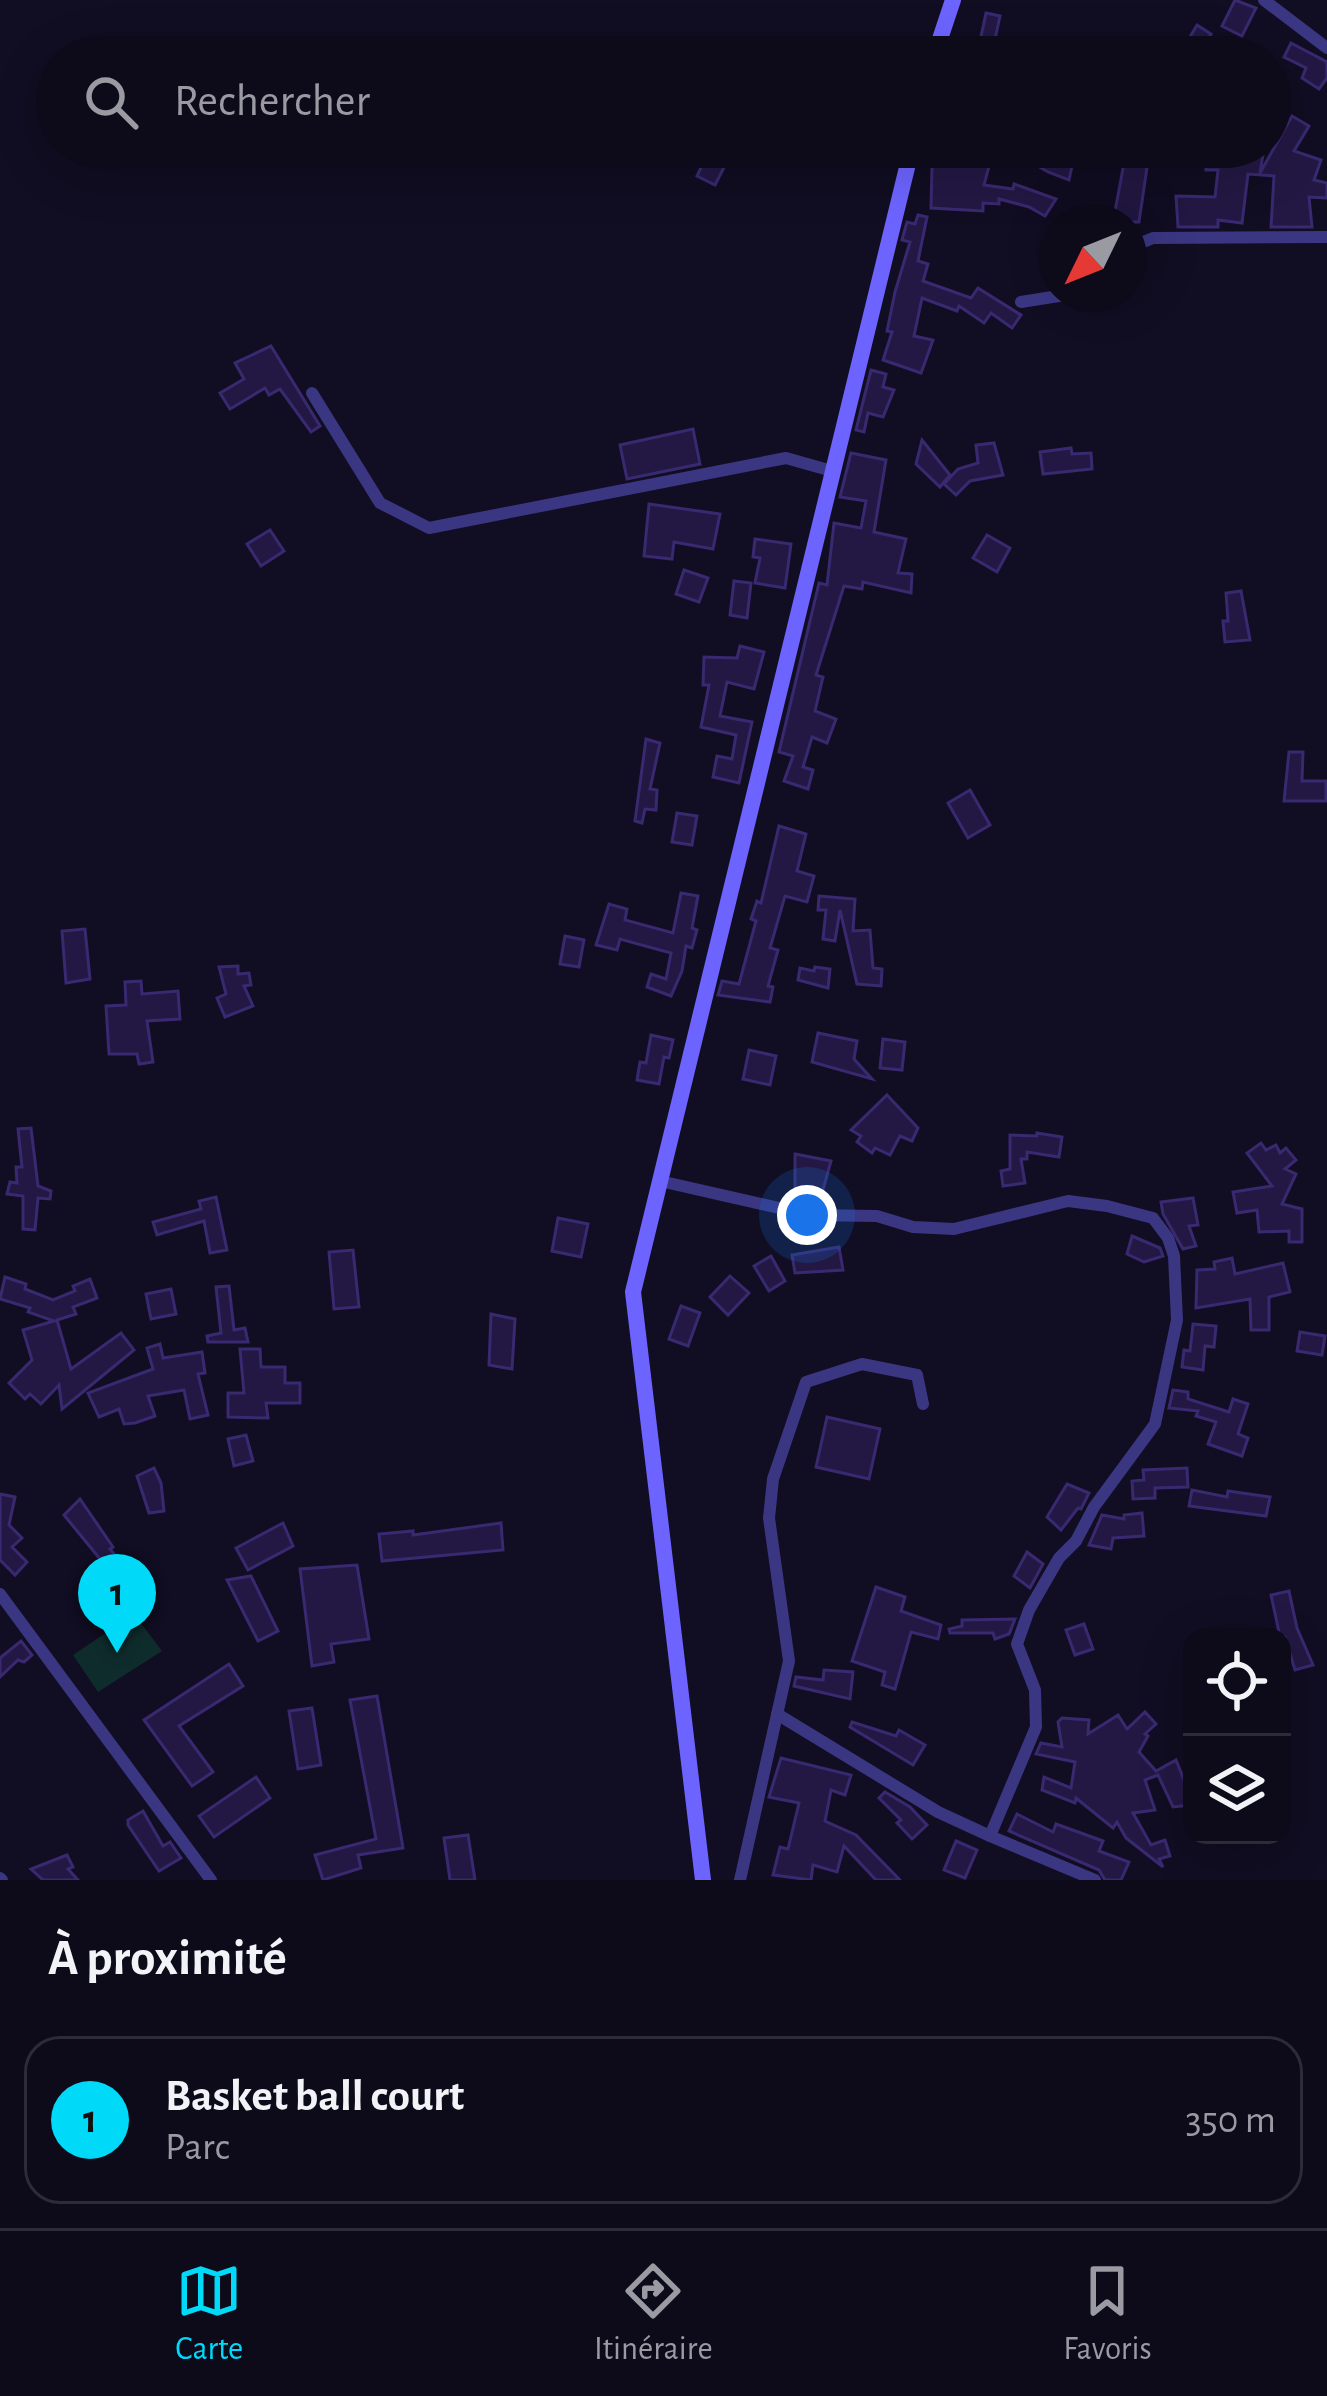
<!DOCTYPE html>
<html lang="fr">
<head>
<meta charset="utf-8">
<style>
	body { margin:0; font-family:"Alegreya Sans",sans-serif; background:#161323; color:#f1f3f6 }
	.controls { position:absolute; right:36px; bottom:36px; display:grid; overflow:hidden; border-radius:24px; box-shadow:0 12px 48px #0002 }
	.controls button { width:108px; height:108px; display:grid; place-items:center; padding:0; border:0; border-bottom:3px solid #2d2b39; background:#0d0a1a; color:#f1f3f6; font:60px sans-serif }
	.compass { position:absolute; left:1039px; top:204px; width:108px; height:108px; border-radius:50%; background:#0d0a1a; box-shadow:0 12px 48px #0002; rotate:227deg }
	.you { position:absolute; left:807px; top:1215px; width:42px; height:42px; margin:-30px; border:9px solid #fff; border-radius:50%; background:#1a73e8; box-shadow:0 0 0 18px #1a73e833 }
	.badge { display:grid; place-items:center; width:78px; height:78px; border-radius:50%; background:#00d9f8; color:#111; font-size:39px; font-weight:700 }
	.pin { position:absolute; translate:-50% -99px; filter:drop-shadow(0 3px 6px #0008) }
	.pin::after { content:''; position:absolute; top:63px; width:42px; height:36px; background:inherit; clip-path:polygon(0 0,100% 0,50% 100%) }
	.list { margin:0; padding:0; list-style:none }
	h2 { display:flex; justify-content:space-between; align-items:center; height:156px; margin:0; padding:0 48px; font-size:51px }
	h2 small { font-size:39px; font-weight:400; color:#9a9aa2 }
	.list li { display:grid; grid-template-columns:78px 1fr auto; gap:36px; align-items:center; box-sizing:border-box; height:168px; margin:0 24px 24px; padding:0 24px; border:3px solid #2d2b39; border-radius:36px }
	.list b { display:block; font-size:45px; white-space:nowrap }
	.list p { margin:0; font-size:39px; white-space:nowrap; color:#9a9aa2 }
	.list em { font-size:39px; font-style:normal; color:#9a9aa2 }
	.icon { flex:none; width:66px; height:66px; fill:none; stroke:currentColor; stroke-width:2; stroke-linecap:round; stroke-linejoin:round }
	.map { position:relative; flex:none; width:1327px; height:1880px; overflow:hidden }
	.search { position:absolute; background:#0d0a1a; box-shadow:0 12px 48px #0002; left:36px; right:36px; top:36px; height:132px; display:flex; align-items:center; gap:30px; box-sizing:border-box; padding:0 42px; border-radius:66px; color:#9a9aa2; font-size:45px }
	.sheet { height:348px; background:#0d0a1a }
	nav { display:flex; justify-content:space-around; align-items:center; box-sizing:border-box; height:168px; border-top:3px solid #2d2b39; background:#0d0a1a; font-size:33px; color:#9a9aa2 }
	nav a { display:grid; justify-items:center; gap:6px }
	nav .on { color:#00d9f8 }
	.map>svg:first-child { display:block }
	.green { fill:#0f2c2c }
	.building { fill:#221843; stroke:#392970; stroke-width:3 }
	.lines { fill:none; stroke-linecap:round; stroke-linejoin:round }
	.minor { stroke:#3b3682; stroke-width:12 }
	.secondary { stroke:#6d64ff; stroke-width:16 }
</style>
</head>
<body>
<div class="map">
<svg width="1327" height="1880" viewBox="0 0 1327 1880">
	<rect width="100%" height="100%" fill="#110d22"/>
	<polygon class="green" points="134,1614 162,1651 98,1692 73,1655"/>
	<g class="building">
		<polygon points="1235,0 1256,8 1242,36 1222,26"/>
		<polygon points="986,13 1000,16 994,44 1000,45 997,57 967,55 971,38 980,41"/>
		<polygon points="1197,25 1211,34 1198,57 1178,57"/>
		<polygon points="1291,43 1327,62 1327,78 1319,89 1302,78 1306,68 1284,57"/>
		<polygon points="1292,116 1309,126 1294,151 1321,160 1314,180 1327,183 1327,198 1309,197 1312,227 1271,227 1274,176 1248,174 1242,223 1218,220 1218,227 1178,227 1176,196 1215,197 1218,170 1206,170 1207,147 1264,148 1260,173"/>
		<polygon points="676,147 721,147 732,152 715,185 697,176 704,161"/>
		<polygon points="924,147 977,155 977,151 991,159 984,185 1013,189 1014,184 1056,199 1045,216 1029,207 999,199 999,204 983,203 983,211 931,208 932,166 921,164"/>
		<polygon points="1006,147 1041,147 1058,157 1064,147 1076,147 1069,180 1048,172"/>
		<polygon points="1127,147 1150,147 1139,222 1113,222"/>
		<polygon points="918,215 927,217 918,261 928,264 923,281 971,298 978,288 1021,315 1012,328 991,313 984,323 959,306 957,311 922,298 914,336 933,340 921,373 883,360 892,332 887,331 895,292 910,242 902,240 907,222 915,224"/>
		<polygon points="271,346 320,426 311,432 280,389 269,395 265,388 230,409 220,393 244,379 235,363"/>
		<polygon points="871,370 886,374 883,387 894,390 883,417 868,413 864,432 856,430"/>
		<polygon points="693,429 700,464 627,479 620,445"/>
		<polygon points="922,440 950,475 940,487 916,464"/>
		<polygon points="994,443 1003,475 970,481 956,495 944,484 958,469 978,463 976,445"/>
		<polygon points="1071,448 1072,454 1091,453 1092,469 1043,474 1040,452"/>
		<polygon points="851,453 886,460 874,532 906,539 898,573 912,574 911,593 863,582 862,589 844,586 816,675 823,677 815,711 836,719 827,743 812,737 803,767 813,770 808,789 784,781 793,756 779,752 819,583 827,585 834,523 861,528 866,501 840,497"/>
		<polygon points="649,504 720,514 713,549 674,542 672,559 644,556"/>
		<polygon points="270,530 284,551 261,566 247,544"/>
		<polygon points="987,535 1010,548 997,572 973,558"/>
		<polygon points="755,539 791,544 785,588 755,583 760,558 753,557"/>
		<polygon points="684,570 708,578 699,602 676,594"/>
		<polygon points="734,581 751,583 747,618 730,615"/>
		<polygon points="1241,591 1250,640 1225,642 1223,621 1228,621 1226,593"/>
		<polygon points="740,646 764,652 754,689 727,682 720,716 752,722 739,783 713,777 717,756 732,759 736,735 701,727 709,685 703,685 704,657 737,658"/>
		<polygon points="646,739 660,743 650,789 657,790 656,810 645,809 642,823 635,821"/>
		<polygon points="1289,752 1303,752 1302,781 1326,781 1326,801 1284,801"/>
		<polygon points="970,790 990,825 968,838 948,803"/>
		<polygon points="677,813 697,816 692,845 672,842"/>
		<polygon points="779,826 806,834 797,871 814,876 807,902 785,896 770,948 778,950 768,986 773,987 770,1002 718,995 722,981 739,984 756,921 751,919 757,901 761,903"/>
		<polygon points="681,893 698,896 692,928 697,930 692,948 686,946 682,971 671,996 647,987 651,974 666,979 671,953 620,939 617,950 596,945 609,904 627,909 625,920 673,933"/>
		<polygon points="819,896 855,899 853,931 870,930 873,968 882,969 881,986 857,984 840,910 835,941 823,939 826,910 818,910"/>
		<polygon points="85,929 90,979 66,983 62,931"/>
		<polygon points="565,936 584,940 579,967 560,964"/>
		<polygon points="238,966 238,974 249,973 251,985 244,986 253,1006 225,1017 217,998 226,994 219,967"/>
		<polygon points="815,967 830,969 828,988 798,980 800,968 814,971"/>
		<polygon points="141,981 142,994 178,991 180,1019 147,1021 153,1062 139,1064 137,1054 109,1054 106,1006 126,1005 125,982"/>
		<polygon points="818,1033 857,1041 854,1059 872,1079 812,1062"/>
		<polygon points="651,1035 673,1040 669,1058 664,1057 659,1084 637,1080 640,1062 646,1063"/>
		<polygon points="883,1039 905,1042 902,1070 880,1068"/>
		<polygon points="749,1050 776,1056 770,1085 743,1079"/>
		<polygon points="887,1095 918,1128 912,1141 900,1136 890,1155 875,1148 872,1153 857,1142 861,1136 851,1130"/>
		<polygon points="31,1128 38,1186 51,1191 50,1199 38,1198 35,1230 23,1229 23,1196 7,1194 10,1182 17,1183 16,1167 22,1167 18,1129"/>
		<polygon points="1037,1133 1062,1137 1059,1157 1027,1152 1027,1159 1021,1159 1025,1183 1003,1186 1001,1171 1010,1169 1010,1135 1037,1136"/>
		<polygon points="1261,1143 1266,1150 1276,1145 1280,1153 1286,1148 1296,1160 1285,1169 1296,1174 1282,1204 1302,1209 1302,1242 1289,1242 1289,1231 1259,1232 1257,1210 1237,1213 1233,1192 1272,1186 1247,1153"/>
		<polygon points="795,1154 831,1161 821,1197 795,1191"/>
		<polygon points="216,1197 227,1250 210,1253 204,1221 157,1235 153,1222 201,1209 199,1201"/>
		<polygon points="1193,1198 1198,1225 1189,1226 1196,1246 1183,1249 1163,1214 1161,1202"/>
		<polygon points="558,1218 588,1224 581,1257 552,1251"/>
		<polygon points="1132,1236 1160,1248 1163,1256 1144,1262 1127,1254"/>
		<polygon points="839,1247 843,1270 795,1273 792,1255"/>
		<polygon points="353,1250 359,1307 334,1309 329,1252"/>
		<polygon points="771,1256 785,1281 769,1291 754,1266"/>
		<polygon points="1232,1258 1235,1274 1283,1263 1290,1292 1269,1297 1269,1330 1251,1330 1250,1299 1196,1308 1197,1270 1215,1269 1214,1262"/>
		<polygon points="730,1276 749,1293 728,1315 710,1297"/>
		<polygon points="5,1277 26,1284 25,1289 53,1300 75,1291 73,1286 90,1279 97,1298 73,1307 76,1314 57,1320 71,1369 121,1333 134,1350 62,1409 59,1385 41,1404 30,1394 25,1399 9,1383 32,1360 23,1330 54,1321 28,1312 30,1308 0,1299"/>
		<polygon points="229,1286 234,1330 245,1328 248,1342 208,1342 207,1336 221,1333 216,1287"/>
		<polygon points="171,1289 176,1314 151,1319 146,1294"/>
		<polygon points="681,1306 700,1313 688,1346 669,1339"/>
		<polygon points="491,1314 515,1319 512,1369 489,1365"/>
		<polygon points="1193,1324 1216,1326 1214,1347 1205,1346 1203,1370 1182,1367 1184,1350 1190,1351"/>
		<polygon points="1300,1332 1325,1336 1322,1355 1297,1351"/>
		<polygon points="160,1344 163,1358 202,1352 205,1373 198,1374 208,1415 190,1419 184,1390 148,1396 155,1416 135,1423 124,1424 119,1409 99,1417 88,1393 153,1369 147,1348"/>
		<polygon points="240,1349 260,1349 261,1367 285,1367 285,1383 300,1383 300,1403 266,1403 268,1418 228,1417 228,1393 244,1393"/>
		<polygon points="1173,1390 1188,1392 1188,1399 1229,1412 1233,1399 1248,1404 1238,1434 1248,1438 1242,1456 1208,1444 1216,1422 1196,1416 1198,1411 1169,1408"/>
		<polygon points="827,1417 880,1429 869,1479 816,1467"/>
		<polygon points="246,1435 253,1461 234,1466 228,1439"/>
		<polygon points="154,1468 161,1483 164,1511 149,1513 137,1476"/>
		<polygon points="1187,1468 1188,1487 1155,1488 1155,1498 1133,1499 1132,1481 1144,1480 1143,1470"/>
		<polygon points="1067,1484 1089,1493 1081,1509 1078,1508 1061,1530 1047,1517"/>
		<polygon points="1192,1490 1227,1497 1228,1491 1270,1497 1266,1516 1189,1506"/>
		<polygon points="0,1494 15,1497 9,1525 22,1538 12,1547 27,1562 15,1575 0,1560"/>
		<polygon points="80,1499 113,1547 110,1549 133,1578 123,1587 64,1515"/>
		<polygon points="1142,1513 1144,1536 1113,1538 1111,1549 1089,1545 1102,1515 1124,1519 1124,1515"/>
		<polygon points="283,1523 293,1546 248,1570 236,1548"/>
		<polygon points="501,1523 503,1550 382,1561 379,1534 413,1531 413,1535"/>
		<polygon points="1027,1552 1043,1564 1030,1588 1014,1576"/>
		<polygon points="357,1565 369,1639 331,1644 334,1662 312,1666 300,1569"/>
		<polygon points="251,1576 278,1631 258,1641 227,1580"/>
		<polygon points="876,1587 905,1597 901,1611 941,1625 938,1639 911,1632 895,1689 882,1685 885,1672 852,1661"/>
		<polygon points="1289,1591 1297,1628 1313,1665 1295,1670 1285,1637 1280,1637 1271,1595"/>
		<polygon points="1015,1619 1009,1634 995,1639 993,1633 950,1633 949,1629 962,1626 962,1620"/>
		<polygon points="1084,1624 1093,1649 1075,1655 1066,1630"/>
		<polygon points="21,1641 32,1655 24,1662 18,1660 0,1677 0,1658"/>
		<polygon points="229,1664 243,1686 179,1726 213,1772 192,1786 144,1720"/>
		<polygon points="824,1670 853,1672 850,1699 794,1686 796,1677 823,1680"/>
		<polygon points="377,1696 403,1848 358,1855 361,1868 323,1880 315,1855 376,1839 350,1700"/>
		<polygon points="312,1708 321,1765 298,1769 289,1711"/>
		<polygon points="1145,1712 1156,1724 1145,1734 1148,1736 1139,1752 1156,1771 1176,1760 1192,1800 1192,1805 1173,1807 1158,1775 1145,1780 1155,1810 1133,1813 1151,1845 1165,1840 1170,1856 1159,1859 1163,1867 1126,1838 1117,1822 1113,1828 1076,1798 1075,1803 1042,1790 1044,1777 1071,1788 1075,1762 1036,1754 1041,1743 1062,1747 1058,1722 1062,1718 1089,1720 1088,1734 1118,1715 1127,1729"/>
		<polygon points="852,1722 896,1736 899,1730 925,1745 913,1765 850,1727"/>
		<polygon points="781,1758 851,1775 845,1795 831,1790 825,1821 856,1835 900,1880 876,1880 844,1846 837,1872 813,1865 811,1880 773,1875 780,1847 788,1849 799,1803 769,1797"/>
		<polygon points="256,1777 270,1798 214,1837 199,1816"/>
		<polygon points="885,1792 910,1807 927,1825 912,1839 897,1823 901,1820 879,1798"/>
		<polygon points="143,1811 163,1846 170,1842 181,1858 159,1871 128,1825 128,1820"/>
		<polygon points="1017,1814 1053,1832 1056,1824 1103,1841 1099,1851 1129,1862 1121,1880 1105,1880 1099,1870 1009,1831"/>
		<polygon points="468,1835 475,1880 450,1880 444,1838"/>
		<polygon points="956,1841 977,1850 965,1878 944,1870"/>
		<polygon points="67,1855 73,1867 68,1869 78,1880 43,1880 31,1869"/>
	</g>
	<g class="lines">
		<g class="minor">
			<polyline points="1264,0 1327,48"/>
			<polyline points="1129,248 1153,238 1327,237"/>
			<polyline points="1021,302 1071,294"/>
			<polyline points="312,393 380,503 429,528 786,458 832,471"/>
			<polyline points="660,1181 810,1215 877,1216 913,1227 954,1229 1068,1201 1107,1206 1153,1218 1168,1238 1174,1256 1177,1320 1155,1424 1094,1507 1076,1541 1059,1558 1029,1610 1017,1644 1035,1690 1036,1727 990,1836 938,1812 777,1714"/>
			<polyline points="0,1594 211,1880"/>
			<polyline points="990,1836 1095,1880"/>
			<polyline points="0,1878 2,1880"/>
			<polyline points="740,1880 789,1661 769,1518 773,1479 806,1382 862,1364 917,1375 923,1404"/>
		</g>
		<g class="secondary">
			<polyline points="934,57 953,0"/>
			<polyline points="703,1880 633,1292 912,147"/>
		</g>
	</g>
</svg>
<div class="controls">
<button><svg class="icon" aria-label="locate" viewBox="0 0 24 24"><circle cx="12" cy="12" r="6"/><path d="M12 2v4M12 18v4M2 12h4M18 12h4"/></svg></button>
<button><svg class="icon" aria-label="layers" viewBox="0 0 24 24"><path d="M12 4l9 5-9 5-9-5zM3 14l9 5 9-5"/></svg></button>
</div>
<svg class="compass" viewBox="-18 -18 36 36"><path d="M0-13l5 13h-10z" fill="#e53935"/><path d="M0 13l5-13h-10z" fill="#9a9aa2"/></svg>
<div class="you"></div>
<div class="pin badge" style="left:117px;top:1653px">1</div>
<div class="search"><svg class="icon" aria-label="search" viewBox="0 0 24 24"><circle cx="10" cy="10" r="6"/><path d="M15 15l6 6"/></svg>Rechercher</div>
</div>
<section class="sheet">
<h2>À proximité<small></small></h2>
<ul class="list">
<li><span class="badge">1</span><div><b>Basket ball court</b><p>Parc</p></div><em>350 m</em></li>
</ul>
</section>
<nav>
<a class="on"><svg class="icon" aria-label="map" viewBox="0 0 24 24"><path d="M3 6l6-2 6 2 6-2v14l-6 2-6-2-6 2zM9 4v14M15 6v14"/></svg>Carte</a>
<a><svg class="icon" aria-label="directions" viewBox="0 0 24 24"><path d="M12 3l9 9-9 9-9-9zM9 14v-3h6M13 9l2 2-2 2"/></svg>Itinéraire</a>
<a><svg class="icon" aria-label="saved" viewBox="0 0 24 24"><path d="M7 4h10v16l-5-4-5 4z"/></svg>Favoris</a>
</nav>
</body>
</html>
